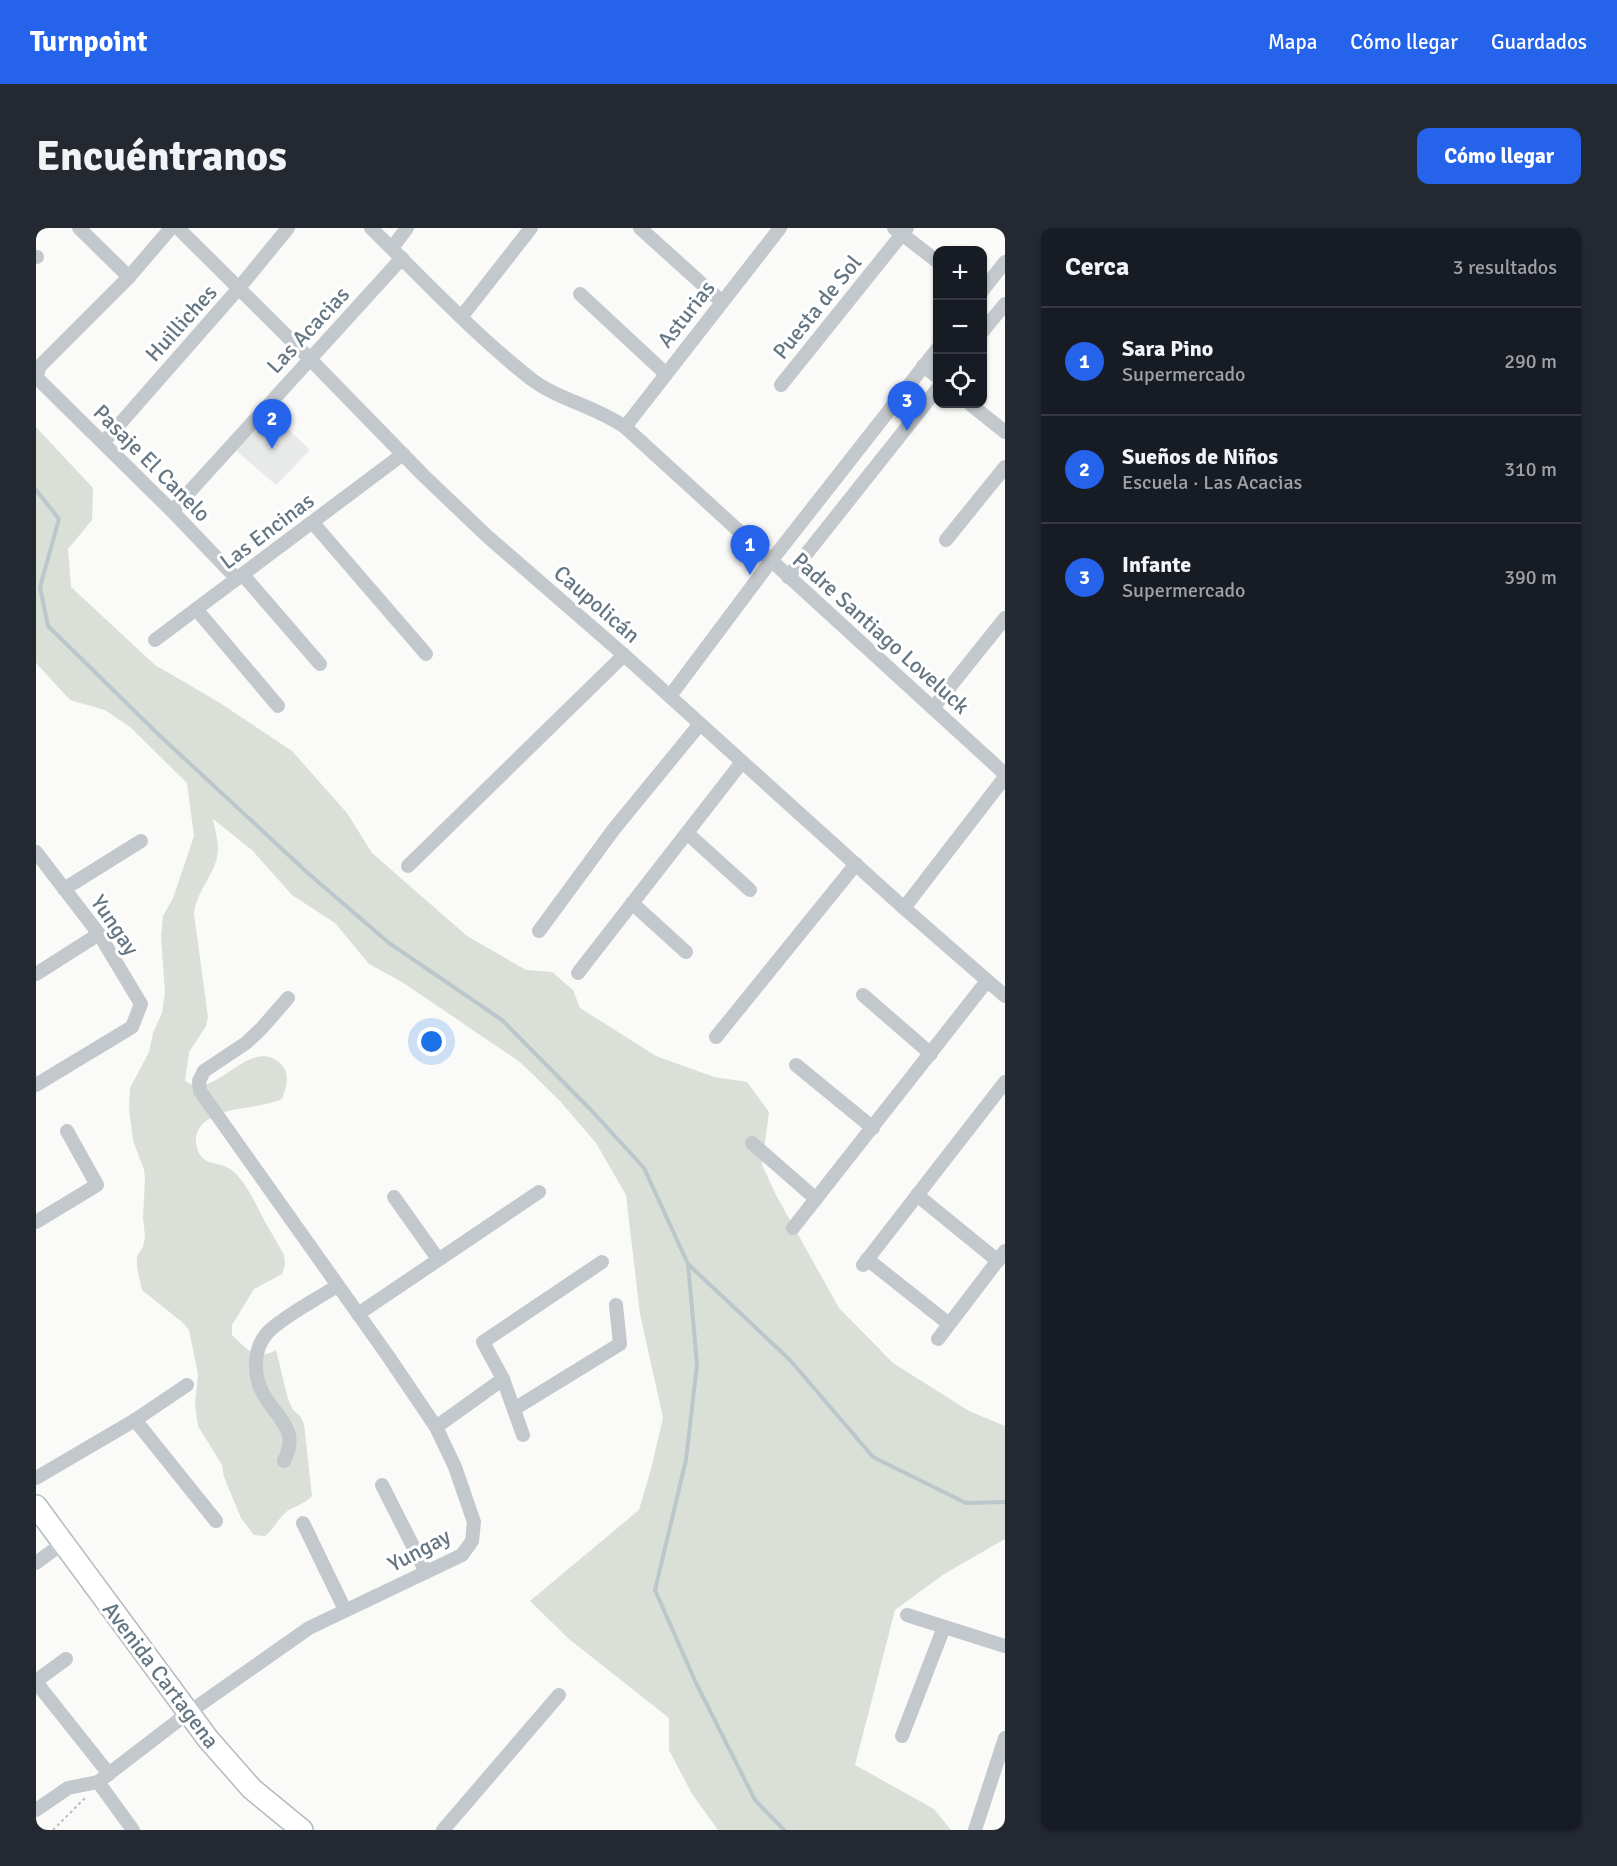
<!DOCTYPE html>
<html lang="es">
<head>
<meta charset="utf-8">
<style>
	body { margin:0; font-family:Signika,sans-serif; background:#242831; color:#f1f3f6 }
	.controls { position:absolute; right:18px; top:18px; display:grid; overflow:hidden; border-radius:12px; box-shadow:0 2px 4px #0004 }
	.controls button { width:54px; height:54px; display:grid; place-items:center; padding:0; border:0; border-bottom:2px solid #363941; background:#171b24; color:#f1f3f6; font:30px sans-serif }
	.you { position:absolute; left:396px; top:814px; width:21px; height:21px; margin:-15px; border:4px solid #fff; border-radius:50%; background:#1a73e8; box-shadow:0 0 0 9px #1a73e833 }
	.badge { display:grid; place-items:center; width:39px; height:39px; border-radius:50%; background:#2563eb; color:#fff; font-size:20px; font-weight:700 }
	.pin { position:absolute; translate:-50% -50px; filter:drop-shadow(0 2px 3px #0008) }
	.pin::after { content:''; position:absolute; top:32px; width:21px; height:18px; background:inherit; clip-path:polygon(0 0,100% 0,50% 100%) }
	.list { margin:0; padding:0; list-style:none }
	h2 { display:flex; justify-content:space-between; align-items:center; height:78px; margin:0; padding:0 24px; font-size:26px }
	h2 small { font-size:20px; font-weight:400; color:#9ea1a6 }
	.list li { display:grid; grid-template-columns:39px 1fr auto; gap:18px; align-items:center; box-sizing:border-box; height:108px; padding:0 24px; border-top:2px solid #363941 }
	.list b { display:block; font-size:22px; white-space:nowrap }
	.list p { margin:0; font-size:20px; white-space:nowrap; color:#9ea1a6 }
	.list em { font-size:20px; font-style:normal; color:#9ea1a6 }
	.icon { flex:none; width:33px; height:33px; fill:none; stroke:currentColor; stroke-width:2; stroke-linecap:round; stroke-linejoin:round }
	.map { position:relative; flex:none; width:969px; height:1602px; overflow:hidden; border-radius:12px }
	header { display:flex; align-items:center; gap:36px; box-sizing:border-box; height:84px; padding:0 30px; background:#2563eb; color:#fff }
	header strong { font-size:28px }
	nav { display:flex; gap:33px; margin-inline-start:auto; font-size:21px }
	.intro { display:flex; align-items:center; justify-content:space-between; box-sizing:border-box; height:144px; padding:0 36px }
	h1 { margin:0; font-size:42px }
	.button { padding:15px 27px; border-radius:12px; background:#2563eb; color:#fff; font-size:21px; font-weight:700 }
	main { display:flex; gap:36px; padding:0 36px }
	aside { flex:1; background:#171b24; border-radius:12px; box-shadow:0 2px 4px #0004 }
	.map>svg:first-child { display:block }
	.built { fill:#e8e9e9 }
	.green { fill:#dadfd7 }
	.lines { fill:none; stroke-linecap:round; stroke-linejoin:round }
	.stream { stroke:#bbc7cb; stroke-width:4 }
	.primary-casing { stroke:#b5babe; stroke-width:24 }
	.path { stroke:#bbbfc2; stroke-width:2; stroke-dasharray:3 3; stroke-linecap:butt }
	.street { stroke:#c3c8cc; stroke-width:14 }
	.primary { stroke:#fff; stroke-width:21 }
	.labels { text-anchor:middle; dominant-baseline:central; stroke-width:6; stroke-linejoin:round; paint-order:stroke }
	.street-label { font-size:22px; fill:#657683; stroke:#fff }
</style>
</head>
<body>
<header>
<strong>Turnpoint</strong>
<nav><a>Mapa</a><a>Cómo llegar</a><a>Guardados</a></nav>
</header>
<div class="intro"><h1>Encuéntranos</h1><a class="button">Cómo llegar</a></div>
<main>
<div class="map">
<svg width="969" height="1602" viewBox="0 0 969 1602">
	<rect width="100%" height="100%" fill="#fafaf8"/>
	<polygon class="built" points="233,183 274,222 240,257 197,220"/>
	<path class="green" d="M 0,199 L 57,260 L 56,292 L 32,321 L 35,359 L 119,437 L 184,475 L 256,523 L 311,585 L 336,625 L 431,708 L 490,742 L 516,744 L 537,762 L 544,780 L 620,828 L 678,849 L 711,854 L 733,884 L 726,937 L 740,967 L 803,1080 L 857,1135 L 933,1183 L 969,1198 L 969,1311 L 908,1346 L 859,1382 L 819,1537 L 898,1581 L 915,1602 L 682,1602 L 656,1566 L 633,1522 L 633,1490 L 533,1411 L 494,1373 L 603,1282 L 615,1241 L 627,1190 L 604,1086 L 590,967 L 560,915 L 524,873 L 484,834 L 366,754 L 333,736 L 299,695 L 256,667 L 217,623 L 177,591 C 179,603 184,615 181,629 C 177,649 160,664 158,686 L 172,789 L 170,798 L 153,824 L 149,853 C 157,858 162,859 171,856 C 192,850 221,812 245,836 C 255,846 250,860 246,871 C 223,881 196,878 175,890 C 161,897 156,910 163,925 C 170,938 184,934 194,941 C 211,953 222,982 232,999 C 237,1008 243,1017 248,1027 L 249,1037 L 246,1046 L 218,1061 L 196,1097 L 196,1107 C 211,1121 219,1134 240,1122 L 252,1171 L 257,1182 L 264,1188 L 268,1196 L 276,1268 C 268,1277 256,1278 248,1286 C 240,1294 237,1302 229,1308 L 218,1307 L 205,1290 L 188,1249 L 186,1237 L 162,1198 L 159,1177 L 162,1146 L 153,1102 L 146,1094 L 106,1062 L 101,1040 L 101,1028 L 107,1019 L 109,1009 L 107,989 L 109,952 L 108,942 L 97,912 L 93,880 L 94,860 L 113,824 L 117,805 L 126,785 L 129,764 L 125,709 L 127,688 L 137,670 L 158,608 L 151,555 L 94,499 L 69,482 L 34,472 L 0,435 Z"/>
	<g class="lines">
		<g class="stream">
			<polyline points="0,262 23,291 4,359 12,398 123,507 273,646 353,715 466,792 555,882 608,940 652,1036 661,1136 650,1232 619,1362 660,1455 719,1572 748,1602"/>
			<polyline points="652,1036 754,1132 837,1229 930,1275 969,1274"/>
		</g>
		<defs>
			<polyline id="primary" points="0,1278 172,1511 216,1561 266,1602"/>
		</defs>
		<use href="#primary" class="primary-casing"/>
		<polyline class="path" points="17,1602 49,1570"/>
		<g class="street">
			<polyline points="43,0 93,49"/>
			<polyline points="135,0 93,49 4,138 0,149 136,283 201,351"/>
			<polyline points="142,0 273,130 387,247 452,309 588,427 868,680 969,768"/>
			<path d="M 335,0 C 387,51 438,106 495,151 C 523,172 559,178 589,199 L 969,546"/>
			<polyline points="604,0 686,74"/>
			<polyline points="858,0 902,34"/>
			<polyline points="356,20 371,0"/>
			<polyline points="0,29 1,29"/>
			<polyline points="946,63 969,34"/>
			<polyline points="544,66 630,146"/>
			<polyline points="426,88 495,0"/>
			<polyline points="946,104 969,76"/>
			<polyline points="887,138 902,149"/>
			<polyline points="745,157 871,0"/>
			<polyline points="934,176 969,204"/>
			<polyline points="589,199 744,0"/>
			<polyline points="67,215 203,60 252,0"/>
			<polyline points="136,283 366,30"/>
			<polyline points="277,295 390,426"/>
			<polyline points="910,312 969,239"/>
			<polyline points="207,347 284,436"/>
			<polyline points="752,349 902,160"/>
			<polyline points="160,381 242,478"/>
			<polyline points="119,412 367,226"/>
			<polyline points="634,468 735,333 902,120"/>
			<polyline points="897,480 969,390"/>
			<polyline points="651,605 714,662"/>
			<polyline points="0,624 63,706 105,776 96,799 0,857"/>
			<polyline points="372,638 588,427"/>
			<polyline points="28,661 105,613"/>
			<polyline points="596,675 650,724"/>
			<polyline points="868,680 969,549"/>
			<polyline points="503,703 578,601 664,496"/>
			<polyline points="542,745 706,534"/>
			<polyline points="0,746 63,706"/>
			<polyline points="827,767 895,826"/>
			<polyline points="680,809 820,636"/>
			<polyline points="760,837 837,900"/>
			<polyline points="716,915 780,971"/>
			<polyline points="881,967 962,1033"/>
			<polyline points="358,969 402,1031"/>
			<polyline points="0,994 61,957 31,903"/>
			<polyline points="757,1000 951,753"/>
			<polyline points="831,1031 913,1096"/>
			<polyline points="827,1037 969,854"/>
			<polyline points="322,1086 503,964"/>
			<polyline points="902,1111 969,1023"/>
			<polyline points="467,1151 487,1207"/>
			<polyline points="478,1181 584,1116 580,1077"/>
			<polyline points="99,1192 180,1293"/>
			<polyline points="400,1199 467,1151 447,1114 566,1034"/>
			<path d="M 248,1233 C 252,1225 255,1217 253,1207 C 249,1193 239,1184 231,1172 C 217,1152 215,1123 232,1104 C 248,1088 281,1071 301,1058"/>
			<polyline points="0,1250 99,1192 151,1157"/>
			<polyline points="346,1257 390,1344"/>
			<polyline points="267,1295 309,1382"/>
			<polyline points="0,1335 27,1315"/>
			<polyline points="871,1387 969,1418"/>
			<polyline points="0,1453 30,1431"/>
			<polyline points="0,1454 73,1546"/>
			<polyline points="866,1508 908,1399"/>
			<polyline points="62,1554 97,1602"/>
			<polyline points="0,1582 32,1560 62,1554 152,1485 273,1400 426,1327 436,1313 438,1294 419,1239 400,1199 352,1128 164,863 163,853 168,843 210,815 225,801 252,770"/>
			<polyline points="407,1602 523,1467"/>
			<polyline points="939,1602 969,1510"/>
		</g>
		<use href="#primary" class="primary"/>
	</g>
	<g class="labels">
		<g class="street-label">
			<text transform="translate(781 79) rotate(-51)">Puesta de Sol</text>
			<text transform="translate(650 86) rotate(-52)">Asturias</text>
			<text transform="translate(145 95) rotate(-48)">Huilliches</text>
			<text transform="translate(272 102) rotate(-47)">Las Acacias</text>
			<text transform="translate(116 235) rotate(45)">Pasaje El Canelo</text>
			<text transform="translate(231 303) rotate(-37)">Las Encinas</text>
			<text transform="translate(561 376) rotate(41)">Caupolicán</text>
			<text transform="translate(845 405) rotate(42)">Padre Santiago Loveluck</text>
			<text transform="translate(79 697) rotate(56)">Yungay</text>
			<text transform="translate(383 1322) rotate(-28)">Yungay</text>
			<text transform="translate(125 1447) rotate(53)">Avenida Cartagena</text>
		</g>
	</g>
</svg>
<div class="controls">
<button>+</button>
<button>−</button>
<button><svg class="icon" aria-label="locate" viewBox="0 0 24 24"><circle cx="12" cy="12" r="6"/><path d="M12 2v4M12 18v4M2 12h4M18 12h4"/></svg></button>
</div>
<div class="you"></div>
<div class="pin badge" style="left:714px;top:347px">1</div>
<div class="pin badge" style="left:236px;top:221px">2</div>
<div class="pin badge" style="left:871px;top:203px">3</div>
</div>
<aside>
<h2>Cerca<small>3 resultados</small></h2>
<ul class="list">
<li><span class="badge">1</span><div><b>Sara Pino</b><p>Supermercado</p></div><em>290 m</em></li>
<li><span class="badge">2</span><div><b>Sueños de Niños</b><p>Escuela · Las Acacias</p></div><em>310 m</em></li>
<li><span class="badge">3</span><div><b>Infante</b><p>Supermercado</p></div><em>390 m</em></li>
</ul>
</aside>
</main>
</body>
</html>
